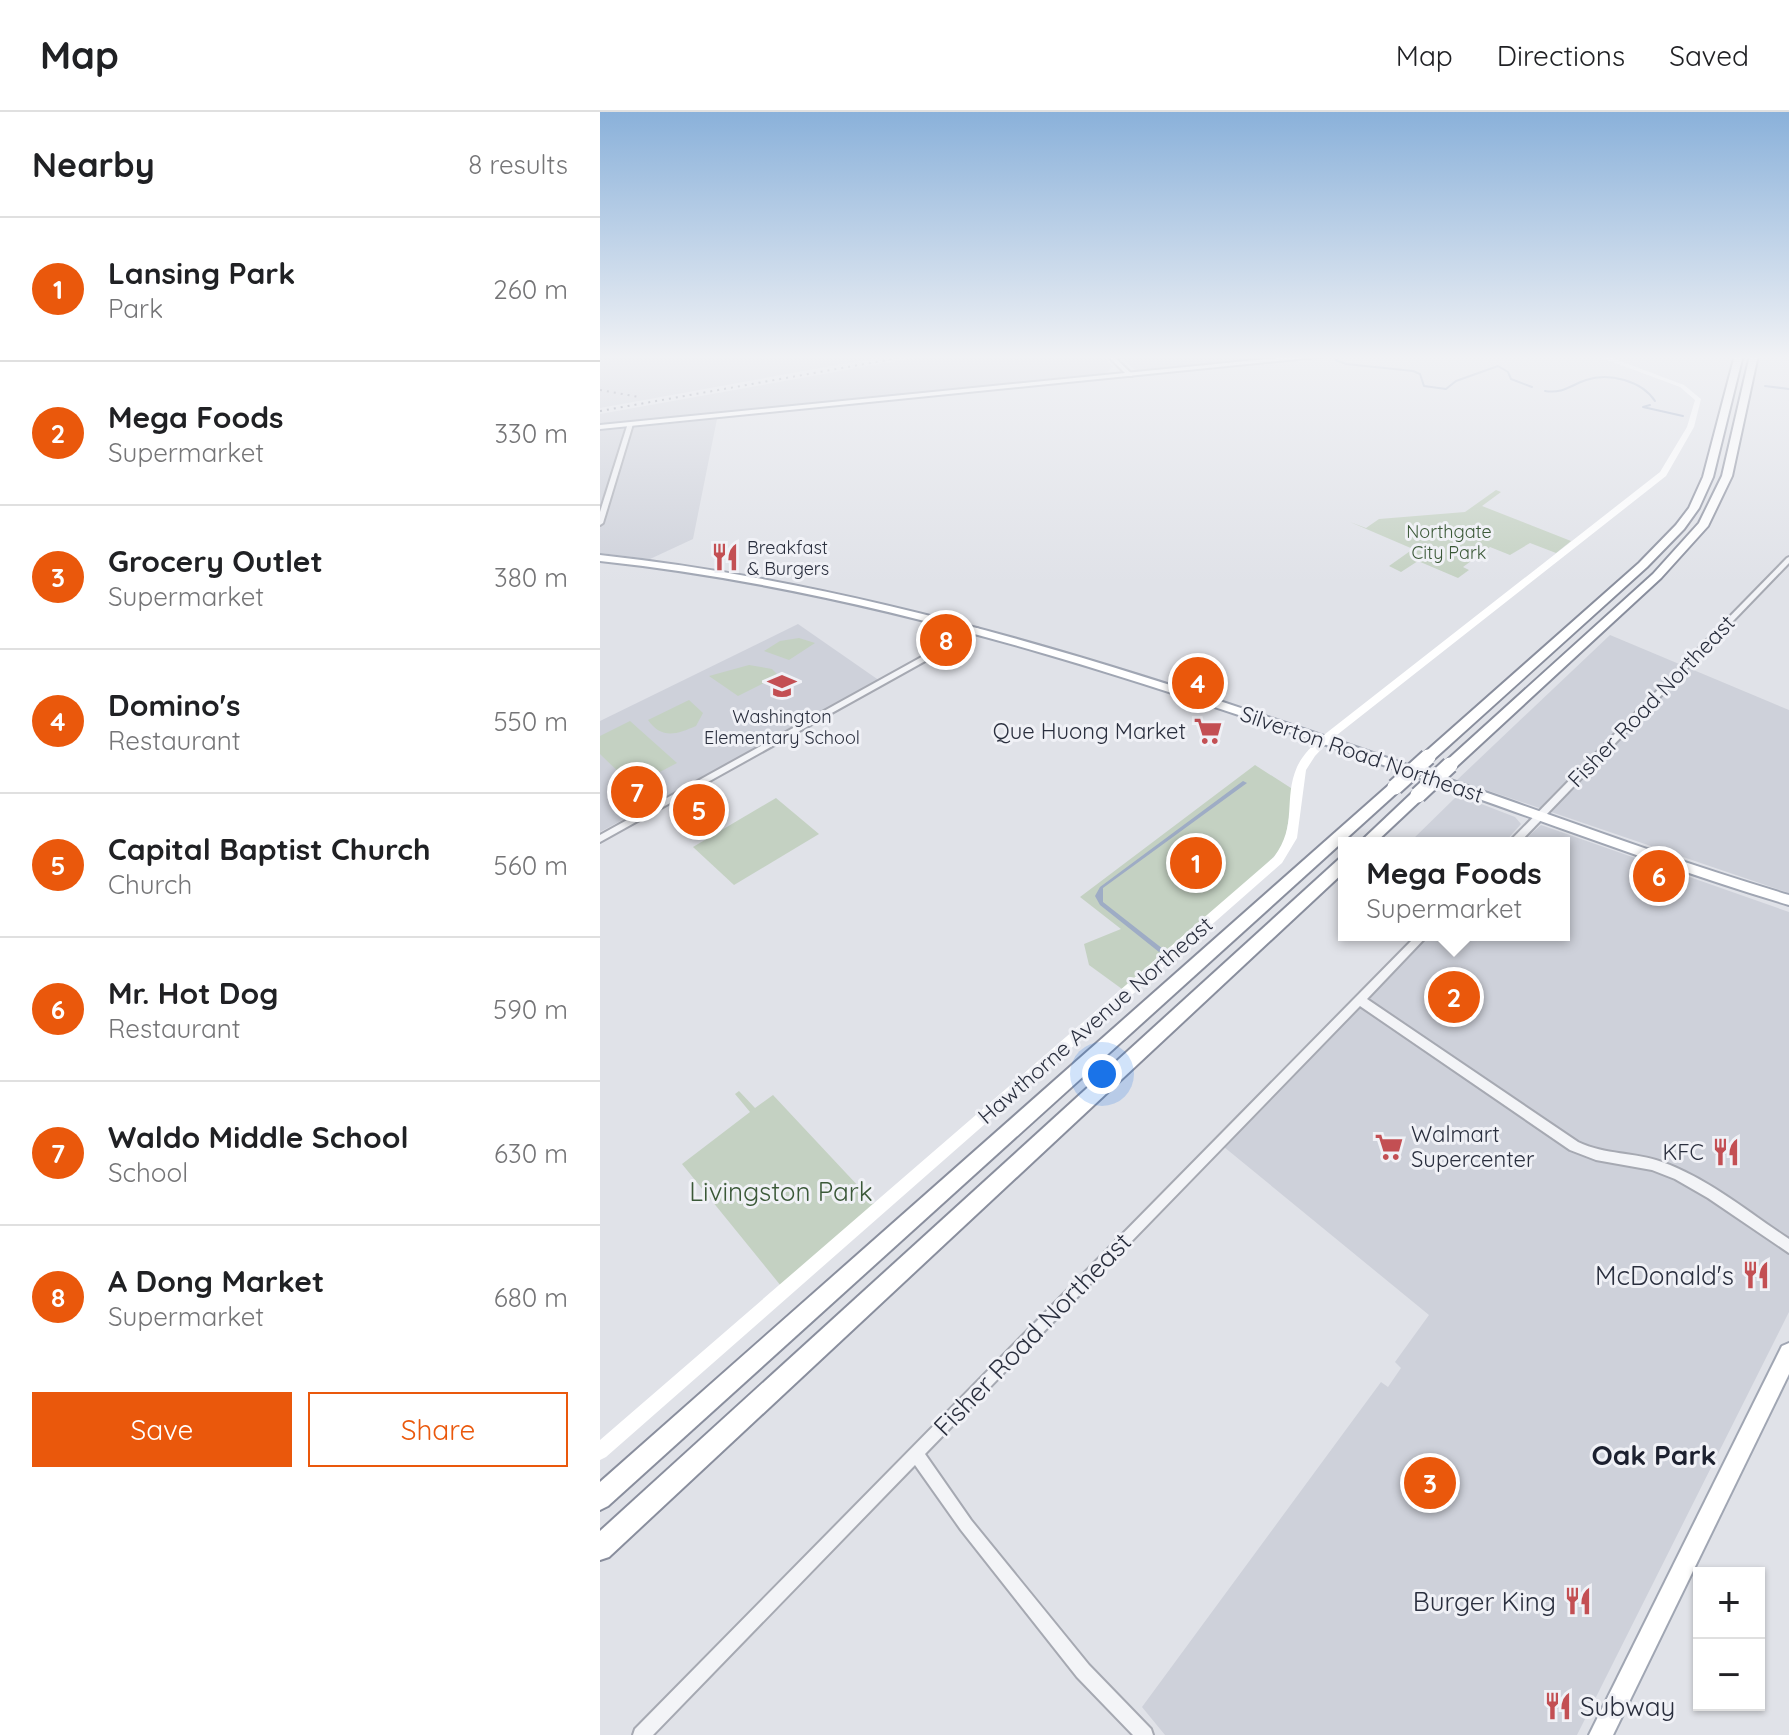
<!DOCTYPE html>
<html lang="en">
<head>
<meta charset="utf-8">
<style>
	body { margin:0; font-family:Quicksand,sans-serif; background:#f2f2f2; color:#202124 }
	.controls { position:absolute; right:24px; bottom:24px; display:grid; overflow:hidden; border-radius:0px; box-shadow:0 2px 6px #0004 }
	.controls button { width:72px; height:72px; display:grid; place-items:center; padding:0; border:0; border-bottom:2px solid #e0e0e0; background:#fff; color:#202124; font:40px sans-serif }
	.you { position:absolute; left:502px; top:962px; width:28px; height:28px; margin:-20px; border:6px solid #fff; border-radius:50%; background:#1a73e8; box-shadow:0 0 0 12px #1a73e833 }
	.badge { display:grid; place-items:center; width:52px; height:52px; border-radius:50%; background:#ea580c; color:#fff; font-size:26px; font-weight:700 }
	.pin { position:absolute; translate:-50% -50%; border:4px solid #fff; box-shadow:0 2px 8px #0006 }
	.popup { position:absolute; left:738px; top:725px; width:232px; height:104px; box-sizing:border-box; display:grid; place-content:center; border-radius:0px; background:#fff; filter:drop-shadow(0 2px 6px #0005); font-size:26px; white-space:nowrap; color:#757577 }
	.popup b { font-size:30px; color:#202124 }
	.popup::after { content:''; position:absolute; left:50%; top:100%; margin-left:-16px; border:16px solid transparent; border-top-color:#fff }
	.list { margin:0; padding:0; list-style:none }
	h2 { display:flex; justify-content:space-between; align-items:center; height:104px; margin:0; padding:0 32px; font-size:34px }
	h2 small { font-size:26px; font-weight:400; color:#757577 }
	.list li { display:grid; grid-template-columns:52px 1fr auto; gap:24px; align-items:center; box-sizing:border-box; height:144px; padding:0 32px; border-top:2px solid #e0e0e0 }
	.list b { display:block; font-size:30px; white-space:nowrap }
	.list p { margin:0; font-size:26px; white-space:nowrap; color:#757577 }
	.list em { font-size:26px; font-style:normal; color:#757577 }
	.actions { display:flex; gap:16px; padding:24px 32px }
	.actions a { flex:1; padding:18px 0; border:2px solid #ea580c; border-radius:0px; text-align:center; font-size:28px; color:#ea580c }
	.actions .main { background:#ea580c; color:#fff }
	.map { position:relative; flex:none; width:1189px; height:1623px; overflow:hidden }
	header { display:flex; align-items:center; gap:48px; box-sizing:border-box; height:112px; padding:0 40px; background:#fff; border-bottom:2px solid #e0e0e0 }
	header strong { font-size:38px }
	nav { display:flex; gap:44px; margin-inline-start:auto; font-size:28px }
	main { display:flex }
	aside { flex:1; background:#fff }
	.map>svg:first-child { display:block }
	.built { fill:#ced1da }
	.green { fill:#c4d1c2 }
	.water { fill:#9eacc5 }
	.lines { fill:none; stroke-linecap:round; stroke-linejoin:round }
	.stream { stroke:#9eacc5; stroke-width:2 }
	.tertiary-casing { stroke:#a6a9b2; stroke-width:4 }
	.primary-casing { stroke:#a0a6b3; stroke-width:4 }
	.motorway-casing { stroke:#898e9d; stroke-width:4 }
	.tertiary { fill:#f3f4f7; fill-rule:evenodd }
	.secondary { fill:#fff; fill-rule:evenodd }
	.primary { fill:#fff; fill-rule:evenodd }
	.motorway { fill:#fff; fill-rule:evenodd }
	.rail { stroke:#7b8090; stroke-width:2; stroke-dasharray:2 5; stroke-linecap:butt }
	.motorway-bridge-casing { stroke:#898e9d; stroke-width:19; stroke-linecap:butt }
	.motorway-bridge { stroke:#fff; stroke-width:15 }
	.labels { text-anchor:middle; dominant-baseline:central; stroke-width:6; stroke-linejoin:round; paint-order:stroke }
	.far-park-label { font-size:18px; fill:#3b5938; stroke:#f0f1f6 }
	.far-poi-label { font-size:18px; fill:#2a2f3e; stroke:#f0f1f6; text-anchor:start }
	.street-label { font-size:22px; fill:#2a2f3e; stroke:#f0f1f6 }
	.poi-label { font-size:22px; fill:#2a2f3e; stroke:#f0f1f6; text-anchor:end }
	.near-park-label { font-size:26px; fill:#3b5938; stroke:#f0f1f6 }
	.near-poi-label { font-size:26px; fill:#2a2f3e; stroke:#f0f1f6; text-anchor:end }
	.near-street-label { font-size:26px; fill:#2a2f3e; stroke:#f0f1f6 }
	.near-neighbourhood-label { font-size:28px; font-weight:bold; fill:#1c202f; stroke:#f0f1f6 }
</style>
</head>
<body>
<header>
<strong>Map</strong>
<nav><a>Map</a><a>Directions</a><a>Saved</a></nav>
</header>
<main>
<aside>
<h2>Nearby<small>8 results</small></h2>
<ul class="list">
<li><span class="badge">1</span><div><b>Lansing Park</b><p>Park</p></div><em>260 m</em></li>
<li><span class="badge">2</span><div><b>Mega Foods</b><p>Supermarket</p></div><em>330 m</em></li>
<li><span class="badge">3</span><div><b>Grocery Outlet</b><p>Supermarket</p></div><em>380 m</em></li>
<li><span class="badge">4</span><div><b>Domino's</b><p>Restaurant</p></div><em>550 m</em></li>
<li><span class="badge">5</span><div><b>Capital Baptist Church</b><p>Church</p></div><em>560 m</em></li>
<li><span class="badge">6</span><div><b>Mr. Hot Dog</b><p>Restaurant</p></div><em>590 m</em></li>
<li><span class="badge">7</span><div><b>Waldo Middle School</b><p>School</p></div><em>630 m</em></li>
<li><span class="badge">8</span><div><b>A Dong Market</b><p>Supermarket</p></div><em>680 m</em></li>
</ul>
<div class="actions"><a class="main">Save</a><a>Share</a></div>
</aside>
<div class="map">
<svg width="1189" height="1623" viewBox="0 0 1189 1623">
	<rect width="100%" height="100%" fill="#e0e2e8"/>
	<g class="built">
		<polygon points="0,243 292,243 0,296"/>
		<polygon points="330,243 501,243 513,254 504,263 495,264 0,312 0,302"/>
		<polygon points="518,243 706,243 537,260"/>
		<polygon points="117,307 93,427 50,447 0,441 0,319"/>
		<polygon points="198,512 280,569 0,720 0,609"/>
		<polygon points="1010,523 1189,598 1189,781 857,668"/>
		<polygon points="858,683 915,705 921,712 904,731 809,731"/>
		<polygon points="941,713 1189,800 1189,1200 977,1623 565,1623 542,1595 781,1270 788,1275 801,1256 795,1250 829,1203 624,1035 829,823 964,823 964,731 921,731"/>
	</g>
	<g class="green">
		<polygon points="896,378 901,380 882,394 971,429 956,441 930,431 910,443 890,435 863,455 869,458 858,466 818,449 801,460 789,454 813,437 750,410 766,416 779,407 865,400"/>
		<polygon points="199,526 215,531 189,548 164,539 180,529"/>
		<polygon points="149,553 172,557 179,564 188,564 195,570 182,577 174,571 176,565 138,584 109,564"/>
		<path d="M 89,588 L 103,601 L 96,614 C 77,622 62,628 48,608 Z"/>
		<polygon points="30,609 77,651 33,674 0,642 0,624"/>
		<polygon points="655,653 694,678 684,734 651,768 522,877 489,853 484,832 521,817 480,785"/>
		<polygon points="176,686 219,722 134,773 93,735"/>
		<polygon points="139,979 155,996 173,983 275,1092 181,1174 82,1052 150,1000 135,982"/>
	</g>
	<polygon class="water" points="643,669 647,671 503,776 503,790 563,837 559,840 500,793 495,784 500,775"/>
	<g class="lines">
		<g class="stream">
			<polyline points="736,248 746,252 813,259 820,262 824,274 846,277 856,269 898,254 908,260 911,267 932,275"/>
			<polyline points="1165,274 1189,277"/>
			<path d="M 945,279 C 963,282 971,273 986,268 C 1009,260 1042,269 1055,289"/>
			<polyline points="1050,293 1043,295 1083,304"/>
		</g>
		<defs>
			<g id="tertiary">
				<polygon points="507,243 512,243 532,262 532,264 528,264"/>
				<polygon points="28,311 33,312 3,411 0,413 0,400"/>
				<polygon points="1189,445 1189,451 919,731 908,731 1187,446"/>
				<polygon points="374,516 377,516 381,518 0,730 0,723"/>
				<path d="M 817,823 L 828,823 L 767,887 L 978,1030 C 1005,1043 1035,1040 1062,1050 C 1109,1067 1148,1100 1189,1127 L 1189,1141 L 1108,1086 L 1075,1067 L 1052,1058 L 996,1048 L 970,1038 L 760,894 L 325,1342 L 371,1408 L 489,1553 L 551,1617 L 553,1623 L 533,1623 L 477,1565 L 361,1418 L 315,1353 L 53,1623 L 33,1623 L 35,1617 Z"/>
			</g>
			<g id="primary">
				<polygon points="707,243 737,243 0,317 0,313"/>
				<path d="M 0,443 C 296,475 580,573 859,671 C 969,709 1077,750 1189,783 L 1189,793 C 1079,760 973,720 865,682 C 584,582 298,481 0,449 Z"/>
				<polygon points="1189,1231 1189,1262 1013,1623 989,1623 1182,1234"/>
			</g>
			<g id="motorway">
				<polygon points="1135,243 1143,243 1113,365 1099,396 1084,417 1047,455 833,648 823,648 821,645 823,642 1039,451 1076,413 1089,396 1103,365"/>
				<polygon points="1150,243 1158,243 1132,364 1108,414 1061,466 855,656 845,656 843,653 845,650 1053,462 1099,411 1122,364"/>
				<polygon points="795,670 802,675 800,678 8,1394 0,1398 0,1370 790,672"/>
				<polygon points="818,678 825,683 823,686 775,731 759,731 813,680"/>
				<polygon points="744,745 744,760 9,1445 0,1448 0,1419 739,747"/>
			</g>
		</defs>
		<use href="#tertiary" class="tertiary-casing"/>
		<use href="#primary" class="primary-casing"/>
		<use href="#motorway" class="motorway-casing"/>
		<use href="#tertiary" class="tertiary"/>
		<path class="secondary" d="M 994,243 L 1004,243 L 1084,273 L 1101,287 L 1094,315 L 1066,364 L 728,630 L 715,644 L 706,658 L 697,726 L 682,751 L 6,1345 L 0,1348 L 0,1328 L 674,745 C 698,713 683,687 697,655 C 702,644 712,634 720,626 L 1060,360 L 1087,315 L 1095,288 L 1080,275 Z"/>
		<use href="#primary" class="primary"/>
		<use href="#motorway" class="motorway"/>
		<g class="rail">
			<polyline points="0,278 39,285"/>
			<polyline points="0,299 315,243"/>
		</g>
		<defs>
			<g id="motorway-bridge">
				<polyline points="795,675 828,645"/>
				<polyline points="818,683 850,653"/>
			</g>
		</defs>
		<use href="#motorway-bridge" class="motorway-bridge-casing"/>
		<use href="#motorway-bridge" class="motorway-bridge"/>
	</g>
	<linearGradient id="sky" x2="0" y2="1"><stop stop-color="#8ab1da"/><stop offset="0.52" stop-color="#f1f2f5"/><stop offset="1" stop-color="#f1f2f5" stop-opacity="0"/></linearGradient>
	<rect width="1189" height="471" fill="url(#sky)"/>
	<defs>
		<symbol id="restaurant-bare" viewBox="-9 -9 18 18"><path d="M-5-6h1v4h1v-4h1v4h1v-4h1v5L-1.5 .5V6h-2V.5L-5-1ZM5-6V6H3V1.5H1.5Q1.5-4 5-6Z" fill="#c34f53" stroke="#f0f1f6" stroke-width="2.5" paint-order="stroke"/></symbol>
		<symbol id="school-bare" viewBox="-9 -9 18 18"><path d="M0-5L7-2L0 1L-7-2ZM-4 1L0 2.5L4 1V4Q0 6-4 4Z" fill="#c34f53" stroke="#f0f1f6" stroke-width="2.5" paint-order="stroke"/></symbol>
		<symbol id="supermarket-bare" viewBox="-9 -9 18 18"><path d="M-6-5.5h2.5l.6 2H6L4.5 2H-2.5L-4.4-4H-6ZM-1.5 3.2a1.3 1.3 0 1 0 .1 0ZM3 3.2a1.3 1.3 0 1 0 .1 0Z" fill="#c34f53" stroke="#f0f1f6" stroke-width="2.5" paint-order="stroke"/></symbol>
	</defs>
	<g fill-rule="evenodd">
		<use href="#restaurant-bare" x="105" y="425" width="40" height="40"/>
		<use href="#school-bare" x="162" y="554" width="40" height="40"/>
		<use href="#supermarket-bare" x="588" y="599" width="40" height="40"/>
		<use href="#supermarket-bare" x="769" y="1015" width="40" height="40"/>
		<use href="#restaurant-bare" x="1106" y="1020" width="40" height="40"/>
		<use href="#restaurant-bare" x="1136" y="1143" width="40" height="40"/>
		<use href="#restaurant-bare" x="958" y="1469" width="40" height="40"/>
		<use href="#restaurant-bare" x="938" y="1574" width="40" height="40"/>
	</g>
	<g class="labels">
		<g class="far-park-label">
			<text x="849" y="419">Northgate<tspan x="849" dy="21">City Park</tspan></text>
		</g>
		<g class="far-poi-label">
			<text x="147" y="435">Breakfast<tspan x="147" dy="21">&amp; Burgers</tspan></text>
			<text x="182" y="604" text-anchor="middle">Washington<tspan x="182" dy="21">Elementary School</tspan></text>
		</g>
		<g class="street-label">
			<text transform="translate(1051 589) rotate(-46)">Fisher Road Northeast</text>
			<text transform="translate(762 642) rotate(19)">Silverton Road Northeast</text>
			<text transform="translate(495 908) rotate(-41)">Hawthorne Avenue Northeast</text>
		</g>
		<g class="poi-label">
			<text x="586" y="619">Que Huong Market</text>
			<text x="811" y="1022" text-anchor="start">Walmart<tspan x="811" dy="25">Supercenter</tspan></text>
			<text x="1104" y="1040">KFC</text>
		</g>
		<g class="near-park-label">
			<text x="181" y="1079">Livingston Park</text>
		</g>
		<g class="near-poi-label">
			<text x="1134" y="1163">McDonald's</text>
			<text x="956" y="1489">Burger King</text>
			<text x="980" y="1594" text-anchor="start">Subway</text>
		</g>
		<g class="near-street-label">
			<text transform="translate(432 1222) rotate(-46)">Fisher Road Northeast</text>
		</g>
		<g class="near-neighbourhood-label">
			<text x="1054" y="1342">Oak Park</text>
		</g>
	</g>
</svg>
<div class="controls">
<button>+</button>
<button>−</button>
</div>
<div class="you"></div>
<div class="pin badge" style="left:596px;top:751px">1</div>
<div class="pin badge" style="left:854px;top:885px">2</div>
<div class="popup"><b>Mega Foods</b>Supermarket</div>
<div class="pin badge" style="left:830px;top:1371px">3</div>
<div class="pin badge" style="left:598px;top:571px">4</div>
<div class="pin badge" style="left:99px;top:698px">5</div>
<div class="pin badge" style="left:1059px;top:764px">6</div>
<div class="pin badge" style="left:37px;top:680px">7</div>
<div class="pin badge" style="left:346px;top:528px">8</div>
</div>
</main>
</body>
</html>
